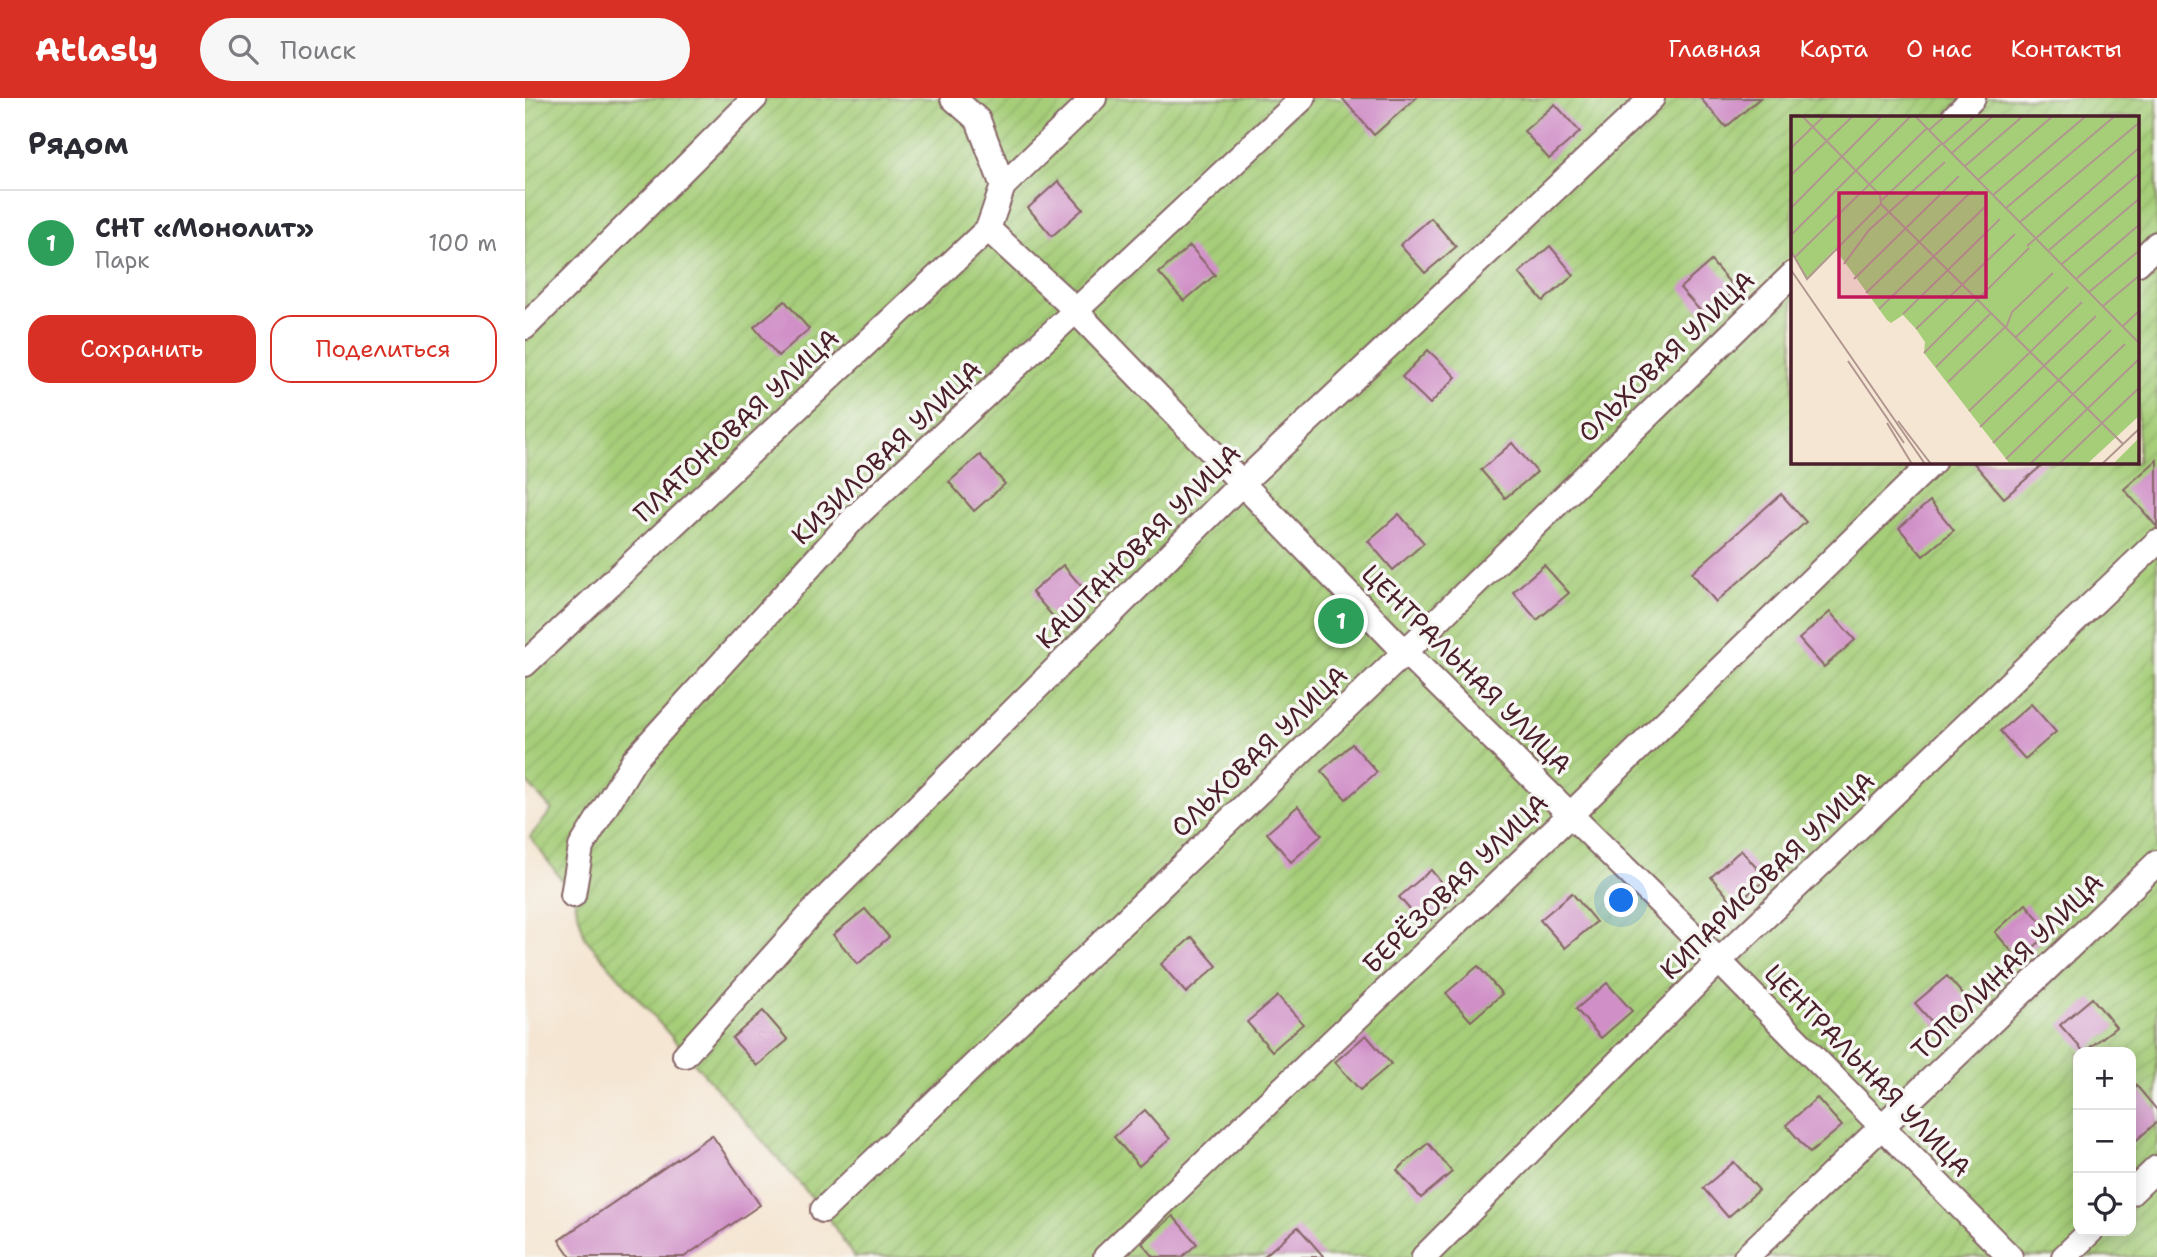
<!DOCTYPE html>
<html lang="ru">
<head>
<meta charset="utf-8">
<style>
	body { margin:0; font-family:"Shantell Sans",sans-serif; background:#f7f7f7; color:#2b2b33 }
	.controls { position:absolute; right:21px; bottom:21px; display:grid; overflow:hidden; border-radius:14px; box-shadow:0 4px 18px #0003 }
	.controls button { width:63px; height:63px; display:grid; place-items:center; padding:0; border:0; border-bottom:2px solid #e1e1e2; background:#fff; color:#2b2b33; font:35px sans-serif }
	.you { position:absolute; left:1097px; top:803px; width:24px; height:24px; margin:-18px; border:5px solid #fff; border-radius:50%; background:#1a73e8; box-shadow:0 0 0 10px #1a73e833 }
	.badge { display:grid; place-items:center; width:46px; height:46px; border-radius:50%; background:#d93025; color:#fff; font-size:23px; font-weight:700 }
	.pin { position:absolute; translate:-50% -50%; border:4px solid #fff; box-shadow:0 2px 7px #0006 }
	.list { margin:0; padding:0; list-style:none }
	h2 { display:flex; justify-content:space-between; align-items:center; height:91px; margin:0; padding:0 28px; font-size:30px }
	h2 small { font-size:23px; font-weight:400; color:#7c7c81 }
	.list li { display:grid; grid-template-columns:46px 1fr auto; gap:21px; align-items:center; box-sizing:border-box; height:105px; padding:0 28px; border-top:2px solid #e1e1e2 }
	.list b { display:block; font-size:26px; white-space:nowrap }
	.list p { margin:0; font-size:23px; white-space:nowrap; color:#7c7c81 }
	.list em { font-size:23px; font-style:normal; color:#7c7c81 }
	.actions { display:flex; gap:14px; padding:21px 28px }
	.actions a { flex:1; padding:16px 0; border:2px solid #d93025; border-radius:21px; text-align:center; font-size:24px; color:#d93025 }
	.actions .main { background:#d93025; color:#fff }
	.icon { flex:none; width:38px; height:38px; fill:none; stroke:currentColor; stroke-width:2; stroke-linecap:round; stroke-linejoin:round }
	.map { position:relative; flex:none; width:1632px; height:1159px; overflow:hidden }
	header { display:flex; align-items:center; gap:42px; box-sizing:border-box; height:98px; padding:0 35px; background:#d93025; color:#fff }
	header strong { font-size:33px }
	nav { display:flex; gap:38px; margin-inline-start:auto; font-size:24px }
	.search { width:490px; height:63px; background:#f7f7f7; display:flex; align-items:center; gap:18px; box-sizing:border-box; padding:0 24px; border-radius:38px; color:#7c7c81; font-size:26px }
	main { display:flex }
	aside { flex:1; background:#fff }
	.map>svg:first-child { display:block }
	.garden { fill:url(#garden-furrows); stroke:#787652; stroke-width:2; fill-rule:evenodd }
	.building { fill:#d08fc7 }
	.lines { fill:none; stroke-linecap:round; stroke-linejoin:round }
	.street-casing { stroke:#866566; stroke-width:28 }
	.street { stroke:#fff; stroke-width:24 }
	.labels { text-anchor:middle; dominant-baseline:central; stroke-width:7; stroke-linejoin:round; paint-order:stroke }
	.street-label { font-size:26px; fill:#4a1f2b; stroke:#f6f6f2 }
	.inset-road { fill:none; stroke:#b19690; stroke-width:2 }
	.view { fill:#c2185b; fill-opacity:0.15; stroke:#c2185b; stroke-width:3.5 }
	.inset-edge { fill:none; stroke:#4a1f2b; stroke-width:3.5 }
</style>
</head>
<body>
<header>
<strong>Atlasly</strong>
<div class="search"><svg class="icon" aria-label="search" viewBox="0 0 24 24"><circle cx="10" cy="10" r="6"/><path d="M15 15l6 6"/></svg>Поиск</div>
<nav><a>Главная</a><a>Карта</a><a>О нас</a><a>Контакты</a></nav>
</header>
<main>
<aside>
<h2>Рядом<small></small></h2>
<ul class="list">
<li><span class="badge" style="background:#2e9e5b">1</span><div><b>СНТ «Монолит»</b><p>Парк</p></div><em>100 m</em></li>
</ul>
<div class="actions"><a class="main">Сохранить</a><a>Поделиться</a></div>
</aside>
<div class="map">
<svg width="1632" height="1159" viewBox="0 0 1632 1159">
	<defs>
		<pattern id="garden-furrows" width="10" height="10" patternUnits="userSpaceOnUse" patternTransform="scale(1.75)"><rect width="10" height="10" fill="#a6ce79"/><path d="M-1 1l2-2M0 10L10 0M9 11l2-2" fill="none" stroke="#90b069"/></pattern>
	</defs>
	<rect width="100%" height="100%" fill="#f6f6f2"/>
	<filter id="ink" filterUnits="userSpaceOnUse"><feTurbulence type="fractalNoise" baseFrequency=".0143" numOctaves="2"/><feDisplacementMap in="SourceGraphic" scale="14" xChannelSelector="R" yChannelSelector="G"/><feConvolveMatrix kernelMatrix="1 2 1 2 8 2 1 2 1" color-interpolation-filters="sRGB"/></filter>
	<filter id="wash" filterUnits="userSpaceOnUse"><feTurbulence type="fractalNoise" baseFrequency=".00686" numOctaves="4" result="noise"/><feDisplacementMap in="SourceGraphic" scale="28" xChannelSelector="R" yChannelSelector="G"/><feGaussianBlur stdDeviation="1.57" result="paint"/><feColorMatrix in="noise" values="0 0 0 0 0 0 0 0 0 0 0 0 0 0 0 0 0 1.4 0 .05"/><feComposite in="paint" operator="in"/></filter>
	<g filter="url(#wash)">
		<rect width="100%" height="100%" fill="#f5e6d3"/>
		<path class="garden" d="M 0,0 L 1632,0 L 1632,1159 L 329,1159 L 298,1112 L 60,840 L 48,797 L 5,739 L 27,712 L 0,682 ZM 1268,19 L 1613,19 L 1613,364 L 1268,364 ZM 1553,954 L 1606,954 L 1606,1133 L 1553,1133 Z"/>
		<g id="blocks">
			<g class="building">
				<polygon points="817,0 891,0 849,37"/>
				<polygon points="1175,0 1235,0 1201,29"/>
				<polygon points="1030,6 1055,34 1024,61 999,33"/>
				<polygon points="533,83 558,111 527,138 503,110"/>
				<polygon points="906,120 931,149 900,175 875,147"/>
				<polygon points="665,148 690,177 659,203 634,175"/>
				<polygon points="1025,148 1049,177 1018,203 994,175"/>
				<polygon points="1186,163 1211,192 1180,218 1155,190"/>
				<polygon points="260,203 284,231 253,258 229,229"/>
				<polygon points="903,252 931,279 905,306 877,279"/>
				<polygon points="987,345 1012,374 980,400 956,372"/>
				<polygon points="455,357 480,386 449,413 424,384"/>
				<polygon points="1632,362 1632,429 1599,391"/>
				<polygon points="1448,364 1521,364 1479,400"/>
				<polygon points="1256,396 1281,424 1191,504 1167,475"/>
				<polygon points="1405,403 1429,432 1398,458 1374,430"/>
				<polygon points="874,416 899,445 868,472 843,443"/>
				<polygon points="538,467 562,495 531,522 507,494"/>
				<polygon points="1019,467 1044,495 1012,522 988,494"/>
				<polygon points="1305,514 1330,542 1299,569 1274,541"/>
				<polygon points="1506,606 1531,634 1500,661 1475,633"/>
				<polygon points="827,646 852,674 821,701 796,673"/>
				<polygon points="773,708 797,737 766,764 742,735"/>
				<polygon points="1216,752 1241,781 1210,807 1186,779"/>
				<polygon points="906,772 930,801 899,828 874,799"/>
				<polygon points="1047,795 1071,824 1040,850 1015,822"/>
				<polygon points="1501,806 1525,835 1494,862 1470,834"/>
				<polygon points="340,811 364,839 333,866 308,837"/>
				<polygon points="667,839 692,868 661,895 636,866"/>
				<polygon points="953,868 977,896 946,923 921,895"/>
				<polygon points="1422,878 1446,906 1415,933 1390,905"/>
				<polygon points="1082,885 1107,913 1076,940 1051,911"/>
				<polygon points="753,898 778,926 747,953 722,924"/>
				<polygon points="1567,900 1591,929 1559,954 1535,927"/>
				<polygon points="238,913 263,942 232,968 207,940"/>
				<polygon points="841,937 866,966 835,992 810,964"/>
				<polygon points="1606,981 1632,1012 1632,1024 1606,1047"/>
				<polygon points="1292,1000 1317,1028 1285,1055 1261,1027"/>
				<polygon points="620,1012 645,1041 614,1068 589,1039"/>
				<polygon points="187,1037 235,1107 159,1159 46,1159 34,1142"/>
				<polygon points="903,1045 927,1074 896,1100 872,1072"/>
				<polygon points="1209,1064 1234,1092 1203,1119 1178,1090"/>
				<polygon points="648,1118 672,1146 657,1159 629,1159 617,1145"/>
				<polygon points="773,1129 799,1159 738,1159"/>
			</g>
		</g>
	</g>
	<g filter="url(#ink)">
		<use href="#blocks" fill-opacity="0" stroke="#866566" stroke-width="2"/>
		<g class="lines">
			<defs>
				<g id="street">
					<polyline points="428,0 453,22 478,88 463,131 540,202 880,554 1194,863 1485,1159"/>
					<polyline points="1429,19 1448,0"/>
					<polyline points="478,88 569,0"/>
					<polyline points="1613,165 1632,146"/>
					<polyline points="0,229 230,0"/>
					<polyline points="0,566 463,131"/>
					<polyline points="48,797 56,749 109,662 330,419 778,0"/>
					<polyline points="160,957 293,808 716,386 1127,0"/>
					<polyline points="1606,1095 1632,1070"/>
					<polyline points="298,1112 880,554 1268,176"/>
					<polyline points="581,1159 1046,716 1408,364"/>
					<polyline points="899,1159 1194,863 1632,444"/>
					<polyline points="1221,1159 1632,765"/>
					<polyline points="1539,1159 1566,1133"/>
				</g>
			</defs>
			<use href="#street" class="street-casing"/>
			<use href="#street" class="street"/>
		</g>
	</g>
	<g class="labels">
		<g class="street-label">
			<text transform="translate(1141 258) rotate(-44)">ОЛЬХОВАЯ УЛИЦА</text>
			<text transform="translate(211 327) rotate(-43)">ПЛАТОНОВАЯ УЛИЦА</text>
			<text transform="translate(361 354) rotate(-44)">КИЗИЛОВАЯ УЛИЦА</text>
			<text transform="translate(613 448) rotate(-45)">КАШТАНОВАЯ УЛИЦА</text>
			<text transform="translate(942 571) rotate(45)">ЦЕНТРАЛЬНАЯ УЛИЦА</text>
			<text transform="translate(734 653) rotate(-44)">ОЛЬХОВАЯ УЛИЦА</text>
			<text transform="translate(1242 777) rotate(-44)">КИПАРИСОВАЯ УЛИЦА</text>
			<text transform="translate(930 785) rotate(-44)">БЕРЁЗОВАЯ УЛИЦА</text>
			<text transform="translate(1482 868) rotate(-44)">ТОПОЛИНАЯ УЛИЦА</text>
			<text transform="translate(1343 972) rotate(46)">ЦЕНТРАЛЬНАЯ УЛИЦА</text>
		</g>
	</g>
	<g transform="translate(1266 18)">
		<rect width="348" height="348" fill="#f5e6d3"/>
		<path d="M 0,0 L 348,0 L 348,300 L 296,348 L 219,348 L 133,237 L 134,226 L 125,213 L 112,199 L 100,207 L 96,204 L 44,133 L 16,163 L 0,135 ZM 348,322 L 348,348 L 322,348 Z" fill="#a6ce79"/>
		<path class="inset-road" d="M 11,0 L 89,79 L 90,88 L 332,328M 124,0 L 349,228M 138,14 L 154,0M 152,28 L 184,0M 0,32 L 33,0M 161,37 L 202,0M 174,50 L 232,0M 0,59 L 62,0M 187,64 L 262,0M 202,79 L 295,0M 91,84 L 151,27M 0,92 L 91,0M 215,92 L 324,0M 229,106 L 349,6M 0,119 L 120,0M 236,130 L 349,31M 258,134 L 349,57M 0,135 L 16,163 L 90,88M 4,141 L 136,12M 53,148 L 78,114 L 154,46M 271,148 L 349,82M 0,154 L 134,348M 63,163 L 168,60M 285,163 L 349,108M 298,176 L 349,134M 75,177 L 182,74M 312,190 L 349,159M 88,193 L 196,89M 112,198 L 209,103M 332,210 L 349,194M 215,212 L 221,196 L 262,157M 125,213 L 224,118M 224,222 L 277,171M 133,237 L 238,132M 57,245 L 113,327M 145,251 L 199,198M 157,266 L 214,211M 178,295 L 291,186M 107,305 L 140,348M 96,307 L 121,348M 189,311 L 305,200M 202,327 L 320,214M 215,343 L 334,228M 239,348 L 348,243M 268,348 L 349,271M 311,348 L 349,312"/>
		<path class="view" d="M 48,77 L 195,77 L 195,181 L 48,181 Z"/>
		<rect width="348" height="348" class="inset-edge"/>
	</g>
</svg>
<div class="controls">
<button>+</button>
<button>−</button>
<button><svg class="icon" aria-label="locate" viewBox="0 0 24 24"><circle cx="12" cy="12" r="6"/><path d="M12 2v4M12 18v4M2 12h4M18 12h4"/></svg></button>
</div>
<div class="you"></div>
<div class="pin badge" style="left:816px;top:523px;background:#2e9e5b">1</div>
</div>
</main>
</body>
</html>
